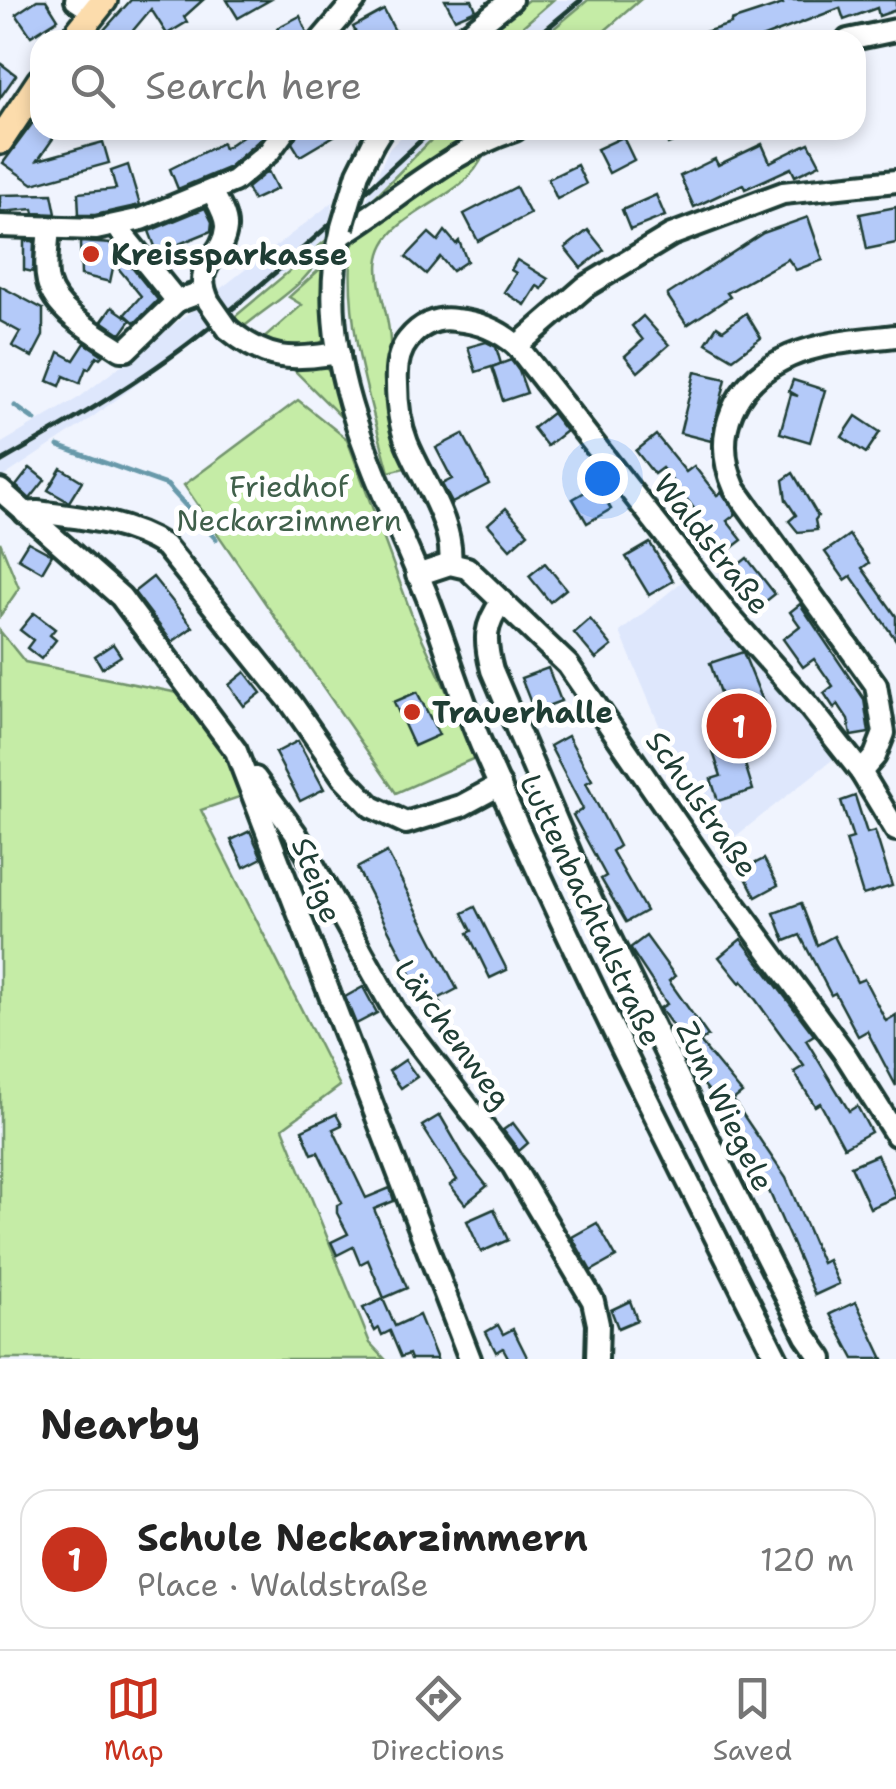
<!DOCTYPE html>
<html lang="en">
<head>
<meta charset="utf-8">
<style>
	body { margin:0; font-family:"Shantell Sans",sans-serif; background:#f2f2f2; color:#222 }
	.you { position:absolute; left:602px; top:478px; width:35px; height:35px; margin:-25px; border:8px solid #fff; border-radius:50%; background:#1a73e8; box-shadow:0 0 0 15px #1a73e833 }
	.badge { display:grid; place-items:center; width:65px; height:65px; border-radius:50%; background:#c8321e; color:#fff; font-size:32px; font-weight:700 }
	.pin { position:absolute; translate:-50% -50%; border:5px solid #fff; box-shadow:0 2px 10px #0006 }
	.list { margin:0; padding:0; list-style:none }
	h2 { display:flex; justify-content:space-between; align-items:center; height:130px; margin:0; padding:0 40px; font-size:42px }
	h2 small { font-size:32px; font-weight:400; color:#767676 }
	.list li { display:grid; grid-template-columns:65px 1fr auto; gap:30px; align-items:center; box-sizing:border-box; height:140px; margin:0 20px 20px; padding:0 20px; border:2px solid #e0e0e0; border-radius:30px }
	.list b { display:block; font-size:38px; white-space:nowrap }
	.list p { margin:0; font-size:32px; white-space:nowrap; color:#767676 }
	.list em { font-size:32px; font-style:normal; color:#767676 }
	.icon { flex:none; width:55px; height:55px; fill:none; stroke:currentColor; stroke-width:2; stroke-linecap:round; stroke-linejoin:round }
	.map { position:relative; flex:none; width:896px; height:1359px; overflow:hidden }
	.search { position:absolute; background:#fff; box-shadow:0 5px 15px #0003; left:30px; right:30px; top:30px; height:110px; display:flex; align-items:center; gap:25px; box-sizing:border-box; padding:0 35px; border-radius:30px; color:#767676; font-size:38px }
	.sheet { height:290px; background:#fff }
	nav { display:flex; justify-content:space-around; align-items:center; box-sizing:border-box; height:140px; border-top:2px solid #e0e0e0; background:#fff; font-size:28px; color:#767676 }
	nav a { display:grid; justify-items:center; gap:5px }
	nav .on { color:#c8321e }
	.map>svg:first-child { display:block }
	.built { fill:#dee7fc }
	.green { fill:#c5eca6; stroke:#72946d; stroke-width:2.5 }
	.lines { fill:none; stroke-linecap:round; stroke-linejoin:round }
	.stream { stroke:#6799aa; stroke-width:5 }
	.building { fill:#b4caf9; stroke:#1f3d34; stroke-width:2.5 }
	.minor-casing { stroke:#1f3d34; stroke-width:28 }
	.major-casing { stroke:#1f3d34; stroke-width:32 }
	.minor { stroke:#fff; stroke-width:20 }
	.major { stroke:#fcdcac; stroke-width:25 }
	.rail { stroke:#1f3d34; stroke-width:5 }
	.minor-bridge-casing { stroke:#1f3d34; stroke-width:28; stroke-linecap:butt }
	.minor-bridge { stroke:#fff; stroke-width:20 }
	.poi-dot { fill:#c8321e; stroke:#fff; stroke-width:4 }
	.labels { text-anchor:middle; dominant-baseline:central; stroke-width:10; stroke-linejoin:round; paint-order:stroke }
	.poi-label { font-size:30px; font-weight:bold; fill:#1f3d34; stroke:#fff; text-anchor:start }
	.park-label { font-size:30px; fill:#40604b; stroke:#fff }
	.street-label { font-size:30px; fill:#1f3d34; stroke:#fff }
</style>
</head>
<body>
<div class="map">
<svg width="896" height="1359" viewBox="0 0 896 1359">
	<rect width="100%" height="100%" fill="#f0f4fe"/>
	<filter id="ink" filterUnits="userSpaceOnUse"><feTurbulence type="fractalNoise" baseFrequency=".01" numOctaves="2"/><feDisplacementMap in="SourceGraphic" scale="20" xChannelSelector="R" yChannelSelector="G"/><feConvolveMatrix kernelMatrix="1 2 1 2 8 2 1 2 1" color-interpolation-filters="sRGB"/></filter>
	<g filter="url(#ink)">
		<g class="built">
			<polygon points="553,0 588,0 540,40 507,40"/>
			<polygon points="408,130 441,130 365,204 388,150"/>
			<polygon points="333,202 326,238 214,328 83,424 0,479 0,444 80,397"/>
			<polygon points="689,576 836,757 722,847 702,827 620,632"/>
		</g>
		<g class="green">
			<polygon points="528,0 553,0 507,40 477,40"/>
			<polygon points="588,0 640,0 594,40 540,40"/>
			<polygon points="441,130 490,130 435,157 366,206"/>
			<path d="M 484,154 C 469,190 426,202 398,227 C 359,260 389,300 390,341 C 391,355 386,372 386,387 C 385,416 394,442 405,468 L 389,472 C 369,397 344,323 352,245 C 393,208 433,177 484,154 Z"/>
			<path d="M 324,242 C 320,277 272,303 246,325 L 233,323 L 231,320 Z"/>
			<path d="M 320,269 L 323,269 L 326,338 C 308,357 283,348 262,340 L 302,305 L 289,297 Z"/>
			<polygon points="323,365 334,374 345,421 293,369"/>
			<polygon points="298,400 347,439 414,621 477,757 396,793 184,485"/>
			<polygon points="0,542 19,588 0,616"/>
			<polygon points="0,631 25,662 188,695 224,742 242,796 201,810 340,1086 283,1128 370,1343 385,1359 0,1359"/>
		</g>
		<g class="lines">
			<g class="stream">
				<polyline points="15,406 35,420"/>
				<polyline points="58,446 167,485 216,539"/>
			</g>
		</g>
		<g class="building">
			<polygon points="37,0 46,0 58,19 31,36 16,14"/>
			<polygon points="131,0 203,0 184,17 187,22 167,34 151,9 125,40 95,40"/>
			<polygon points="227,0 270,0 238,18"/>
			<polygon points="445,0 472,0 476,10 455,19"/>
			<polygon points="781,0 896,0 896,10 879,16 877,8 844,20 840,8 756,40 689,40 689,37 731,24 731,21 783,4"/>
			<polygon points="384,10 395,31 377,40 360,40 353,27"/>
			<polygon points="300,16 308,35 300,40 284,40 277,28"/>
			<polygon points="0,63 16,75 0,98"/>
			<polygon points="40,113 40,130 59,130 38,160 103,142 109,163 33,184 3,163"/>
			<polygon points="251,130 259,130 264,136 228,168 178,189 170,169 222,143 224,149"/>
			<polygon points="299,130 344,130 300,156 292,143"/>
			<polygon points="663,130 702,130 702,131 668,144"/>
			<polygon points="623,137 634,160 609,173 597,149"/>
			<polygon points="809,143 820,164 795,176 791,168 745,189 743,184 694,207 680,176 715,159 718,165 762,144 770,162"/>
			<polygon points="128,165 140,205 95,215 79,215 78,193 116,189 111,171"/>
			<polygon points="577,165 586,184 557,199 548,179"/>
			<polygon points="268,171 277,189 253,200 247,188"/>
			<polygon points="516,187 530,214 478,241 464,214"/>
			<polygon points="52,194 56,214 34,213 33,209 0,212 0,195"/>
			<polygon points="656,195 665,216 630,230 622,210"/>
			<polygon points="896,207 896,243 867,249 860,214"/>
			<polygon points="205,208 212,222 211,231 179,244 184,258 165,265 159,257 149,231"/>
			<polygon points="808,217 823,260 796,270 788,259 727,293 730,297 687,325 667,295 763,233"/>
			<polygon points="588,230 604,250 581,268 565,248"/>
			<polygon points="445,231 456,244 459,241 467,261 452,271 440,257 426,274 406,257 429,233 438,241"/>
			<polygon points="24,241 34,241 33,272 24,270"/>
			<polygon points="80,242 113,244 158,300 135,323 125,314 141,296 114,263 110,282 81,275"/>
			<polygon points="517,260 548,279 542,289 537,286 525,305 504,292 516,273 511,270"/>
			<polygon points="0,286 43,309 43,336 32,357 12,346 20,332 0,321"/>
			<polygon points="112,307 131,320 121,334 102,321"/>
			<polygon points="746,313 761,338 733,359 706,343 717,326 723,330"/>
			<polygon points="643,316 669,345 638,372 625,356 643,340 632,326"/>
			<polygon points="486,342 496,347 501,364 476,372 468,347"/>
			<polygon points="85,343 103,355 100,358 97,356 89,369 86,368 80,383 64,376 60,386 48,381 59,352 74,360"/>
			<polygon points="511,360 519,371 527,393 503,401 492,367"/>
			<polygon points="695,372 726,379 711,441 680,433"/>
			<polygon points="793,380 825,390 810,442 780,433 791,394 798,396 789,391"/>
			<polygon points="552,413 566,431 547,446 533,428"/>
			<polygon points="856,416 880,432 866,453 842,437"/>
			<polygon points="463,434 489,484 452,503 442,484 452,479 436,448"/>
			<polygon points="656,435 686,472 694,466 717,495 722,492 736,514 727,521 742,540 729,550 724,544 709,555 683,520 696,511 662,468 654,474 636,451"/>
			<polygon points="30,468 45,480 30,499 16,486"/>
			<polygon points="61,468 82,481 69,502 48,490"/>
			<polygon points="793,473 818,516 815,520 817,530 798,532 789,521 796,515 786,500 783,480"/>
			<polygon points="597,485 611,509 587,523 573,499"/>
			<polygon points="506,508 528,533 510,549 488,524"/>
			<polygon points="849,535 869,563 862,568 896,616 896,640 851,576 845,580 825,552"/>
			<polygon points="28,542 52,555 42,572 18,558"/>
			<polygon points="650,543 673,581 649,595 626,557"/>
			<polygon points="747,558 775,594 756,609 728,573"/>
			<polygon points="545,563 566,589 550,602 529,576"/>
			<polygon points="153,577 193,627 172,642 134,592"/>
			<polygon points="800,604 864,699 869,733 851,736 848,719 838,704 834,708 824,693 833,686 814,659 803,667 783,639 800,626 790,612"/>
			<polygon points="34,613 55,629 50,635 56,640 41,659 27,648 33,640 20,630"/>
			<polygon points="590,619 612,646 596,659 574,633"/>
			<polygon points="113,644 121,656 102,668 95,656"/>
			<polygon points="743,652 772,723 736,735 753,790 718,801 711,779 721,776 705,728 729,720 710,663"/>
			<polygon points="548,668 561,701 534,711 521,678"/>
			<polygon points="245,672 261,693 244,706 229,685"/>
			<polygon points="417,692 439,735 414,746 394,702"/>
			<polygon points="568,736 592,780 586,783 619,846 612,851 646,911 626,922 601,879 606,876 573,815 583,809 550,746"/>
			<polygon points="298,741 324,789 300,801 275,753"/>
			<polygon points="855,796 867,833 875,831 892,886 863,895 846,840 853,838 841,801"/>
			<polygon points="250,831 262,858 244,867 231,840"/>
			<polygon points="387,852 457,989 438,999 455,1033 444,1039 357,868"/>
			<polygon points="764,859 778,885 756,897 742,870"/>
			<polygon points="801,903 817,945 834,936 857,982 864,979 886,1021 896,1015 896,1086 867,1031 858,1036 835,993 831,995 800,935 785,941 774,913"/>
			<polygon points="475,907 507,970 490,978 468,933 472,931 463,913"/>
			<polygon points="646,936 675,976 669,981 708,1036 700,1042 742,1093 733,1100 786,1178 822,1263 828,1260 839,1284 815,1295 762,1175 758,1177 726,1130 736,1123 692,1071 700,1065 660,1008 667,1004 630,948"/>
			<polygon points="741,939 814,1035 806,1040 849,1111 857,1106 871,1132 844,1147 820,1103 815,1106 794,1072 804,1066 742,981 740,983 719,957"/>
			<polygon points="363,987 377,1013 356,1024 345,997"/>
			<polygon points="405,1060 417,1077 401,1088 389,1071"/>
			<polygon points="336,1114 342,1125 333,1129 366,1198 390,1188 394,1201 374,1209 407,1288 384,1298 368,1260 360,1264 353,1247 337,1255 331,1242 348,1234 337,1213 337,1205 342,1203 318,1152 312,1154 302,1130"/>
			<polygon points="440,1115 465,1158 487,1186 465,1204 450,1185 457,1180 422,1126"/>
			<polygon points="513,1123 528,1143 519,1151 503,1130"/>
			<polygon points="877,1155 896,1197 870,1208 851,1166"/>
			<polygon points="494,1209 508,1240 481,1252 467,1221"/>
			<polygon points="597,1223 616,1257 591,1271 572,1237"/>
			<polygon points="383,1299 395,1326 419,1315 437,1359 411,1359 409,1354 401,1357 390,1331 382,1335 379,1328 375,1331 363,1308"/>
			<polygon points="630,1301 637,1320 618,1328 611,1310"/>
			<polygon points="856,1302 867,1325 883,1359 854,1359 830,1314"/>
			<polygon points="498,1325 503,1334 513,1329 528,1359 509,1359 503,1348 496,1352 486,1332"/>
		</g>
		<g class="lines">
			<defs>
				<g id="minor">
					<polyline points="76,0 94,12"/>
					<polyline points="321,40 355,0"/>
					<polyline points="460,40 511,0"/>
					<polyline points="848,40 896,30"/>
					<polyline points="373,143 381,130"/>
					<polyline points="0,226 96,229 142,219 234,181 269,152 285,130"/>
					<polyline points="116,226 177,301 204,291"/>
					<path d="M 49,227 C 48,244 44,265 48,282 C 55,312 97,334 121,350 L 126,350 L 177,301"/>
					<path d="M 342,227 C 340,240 336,252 335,265 C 322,381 385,492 427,596 C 447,648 462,702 485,753 C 575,958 676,1159 777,1359"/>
					<path d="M 341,235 C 400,199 448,152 515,130"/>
					<path d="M 209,302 C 190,261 223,261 226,228 C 227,216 217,201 212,191"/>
					<path d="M 228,329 C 268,362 289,360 339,353"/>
					<polyline points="517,346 585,287 671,235 783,193 896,181"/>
					<polyline points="0,490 121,597 236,751 470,1359"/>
					<path d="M 25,513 L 37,512 C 83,518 125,521 165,546 L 292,704 L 343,777 L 372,807 L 406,823 L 461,806 L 500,785"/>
					<path d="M 450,564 C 455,524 422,480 407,443 C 399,423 397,404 397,383 C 396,367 398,352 408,340 C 420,325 436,317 455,320 C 480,322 499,330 517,346 L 729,616 L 808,705 L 861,772 L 896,830"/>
					<polyline points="417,575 450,564 467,568 568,665 702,860 845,1054 896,1135"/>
					<path d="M 502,601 C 484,626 484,640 492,670 L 581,879 L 732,1188 L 806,1336 L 822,1359"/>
					<path d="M 861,772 L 875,756 L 884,733 L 876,685 L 735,489 C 710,433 734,381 790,356 C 822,342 861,340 896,336"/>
					<polyline points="255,778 296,834 395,1012 513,1166 593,1301 598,1324 597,1359"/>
				</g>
				<g id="major">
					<polyline points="72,40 104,0"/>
					<polyline points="0,141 40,81"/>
				</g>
			</defs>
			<use href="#minor" class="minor-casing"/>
			<use href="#major" class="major-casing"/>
			<use href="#minor" class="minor"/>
			<use href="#major" class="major"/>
			<g class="rail">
				<polyline points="533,40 581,0"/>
				<path d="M 0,462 C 69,423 139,383 201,334 C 282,270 357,200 432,130"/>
			</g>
			<defs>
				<g id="minor-bridge">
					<polyline points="342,227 358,173 373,143"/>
					<polyline points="209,302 228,329"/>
				</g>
			</defs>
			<use href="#minor-bridge" class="minor-bridge-casing"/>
			<use href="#minor-bridge" class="minor-bridge"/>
		</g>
	</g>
	<g class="poi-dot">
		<circle cx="91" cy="254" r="10"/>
		<circle cx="412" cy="712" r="10"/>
	</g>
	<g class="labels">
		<g class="poi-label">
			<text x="111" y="254">Kreissparkasse</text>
			<text x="432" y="712">Trauerhalle</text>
		</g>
		<g class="park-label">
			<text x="289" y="486">Friedhof<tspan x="289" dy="34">Neckarzimmern</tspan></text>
		</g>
		<g class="street-label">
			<text transform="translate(712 544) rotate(52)">Waldstraße</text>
			<text transform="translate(702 804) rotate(55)">Schulstraße</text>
			<text transform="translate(317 880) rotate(69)">Steige</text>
			<text transform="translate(591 910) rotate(65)">Luttenbachtalstraße</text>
			<text transform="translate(453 1034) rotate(54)">Lärchenweg</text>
			<text transform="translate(725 1106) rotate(64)">Zum Wiegele</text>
		</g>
	</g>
</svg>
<div class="you"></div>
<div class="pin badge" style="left:739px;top:726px">1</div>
<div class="search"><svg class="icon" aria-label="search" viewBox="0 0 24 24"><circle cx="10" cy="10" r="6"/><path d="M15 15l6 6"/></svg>Search here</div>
</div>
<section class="sheet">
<h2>Nearby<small></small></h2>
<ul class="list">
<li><span class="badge">1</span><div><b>Schule Neckarzimmern</b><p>Place · Waldstraße</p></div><em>120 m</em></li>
</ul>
</section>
<nav>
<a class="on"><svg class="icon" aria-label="map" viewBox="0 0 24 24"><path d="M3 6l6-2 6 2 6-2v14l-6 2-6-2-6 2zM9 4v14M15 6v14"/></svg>Map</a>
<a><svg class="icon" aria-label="directions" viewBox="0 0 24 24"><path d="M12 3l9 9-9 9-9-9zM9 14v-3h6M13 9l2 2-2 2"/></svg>Directions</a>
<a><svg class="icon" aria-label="saved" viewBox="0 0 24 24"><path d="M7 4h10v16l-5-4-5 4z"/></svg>Saved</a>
</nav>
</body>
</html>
